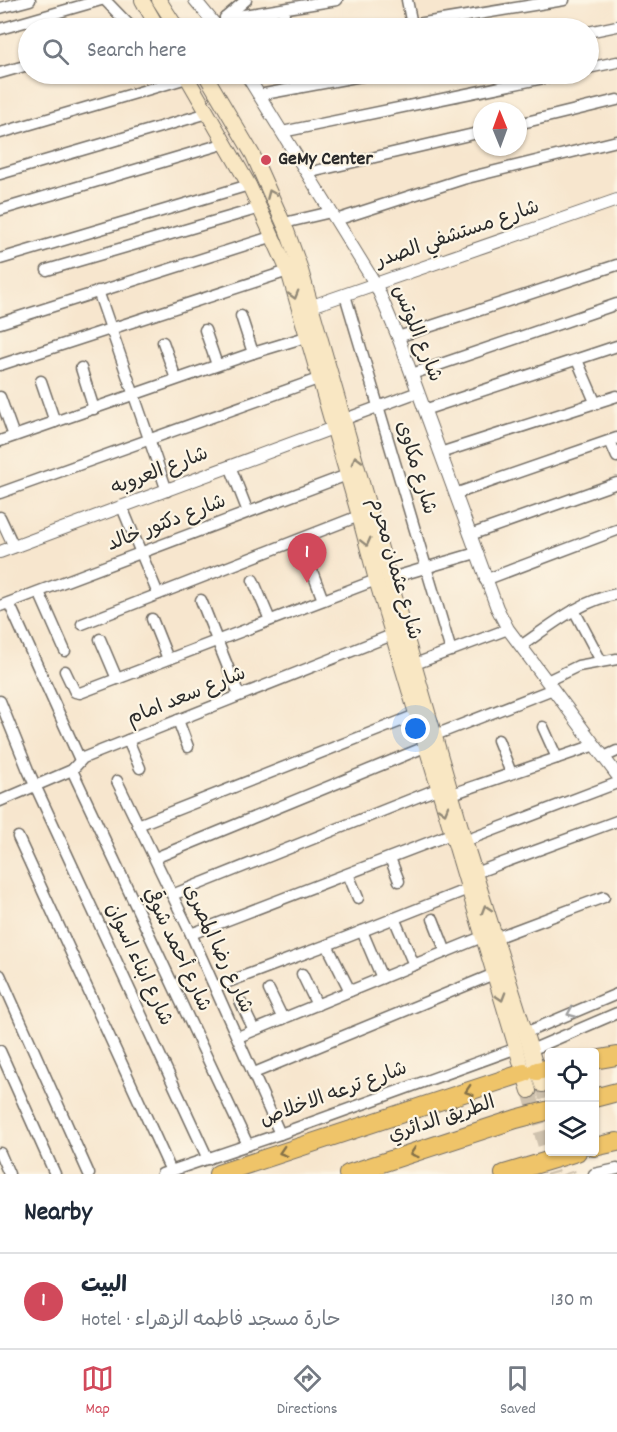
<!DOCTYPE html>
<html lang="en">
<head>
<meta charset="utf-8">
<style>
	body { margin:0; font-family:Dekko,"Playpen Sans Arabic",sans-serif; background:#f2f2f3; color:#1f2937 }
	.controls { position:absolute; right:18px; bottom:18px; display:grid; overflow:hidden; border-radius:6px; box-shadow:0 2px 4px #0004 }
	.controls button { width:54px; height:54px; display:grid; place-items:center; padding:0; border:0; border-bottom:2px solid #e0e1e3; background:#fff; color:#1f2937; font:30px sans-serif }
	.compass { position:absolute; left:473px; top:102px; width:54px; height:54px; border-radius:50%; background:#fff; box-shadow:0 2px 4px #0004; rotate:359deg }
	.you { position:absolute; left:416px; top:729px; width:21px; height:21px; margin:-15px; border:4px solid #fff; border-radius:50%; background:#1a73e8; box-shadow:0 0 0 9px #1a73e833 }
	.badge { display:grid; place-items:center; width:39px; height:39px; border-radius:50%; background:#d1495b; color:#fff; font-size:20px; font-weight:700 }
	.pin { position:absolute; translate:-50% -50px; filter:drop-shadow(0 2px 3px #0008) }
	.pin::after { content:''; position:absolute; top:32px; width:21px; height:18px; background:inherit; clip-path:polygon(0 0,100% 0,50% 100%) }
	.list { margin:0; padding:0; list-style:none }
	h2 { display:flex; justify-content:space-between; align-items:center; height:78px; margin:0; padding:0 24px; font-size:26px }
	h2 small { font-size:20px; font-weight:400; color:#747a83 }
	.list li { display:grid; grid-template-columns:39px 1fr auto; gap:18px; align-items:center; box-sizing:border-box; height:96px; padding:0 24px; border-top:2px solid #e0e1e3 }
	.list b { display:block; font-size:22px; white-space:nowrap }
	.list p { margin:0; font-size:20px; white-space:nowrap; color:#747a83 }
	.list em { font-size:20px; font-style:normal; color:#747a83 }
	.icon { flex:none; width:33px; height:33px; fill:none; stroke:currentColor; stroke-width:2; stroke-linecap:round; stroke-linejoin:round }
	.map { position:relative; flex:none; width:617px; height:1174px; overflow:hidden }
	.search { position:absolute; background:#fff; box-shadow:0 2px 4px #0004; left:18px; right:18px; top:18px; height:66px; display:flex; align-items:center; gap:15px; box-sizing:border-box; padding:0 21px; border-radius:33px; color:#747a83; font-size:22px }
	.sheet { height:174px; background:#fff }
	nav { display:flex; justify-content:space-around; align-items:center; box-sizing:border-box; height:84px; border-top:2px solid #e0e1e3; background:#fff; font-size:16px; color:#747a83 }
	nav a { display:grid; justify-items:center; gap:3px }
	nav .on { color:#d1495b }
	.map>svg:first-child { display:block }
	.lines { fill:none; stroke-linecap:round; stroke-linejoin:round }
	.secondary-tunnel { stroke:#cec1ad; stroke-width:14; stroke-dasharray:14 7; stroke-linecap:butt }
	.minor-casing { stroke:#726c64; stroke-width:13 }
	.tertiary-casing { stroke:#726c64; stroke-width:14 }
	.secondary-casing { stroke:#726c64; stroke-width:16 }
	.motorway-casing { stroke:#726c64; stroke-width:20 }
	.minor { stroke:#fff; stroke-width:10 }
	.tertiary { stroke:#fff; stroke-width:12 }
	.secondary { stroke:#f9e7c3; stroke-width:14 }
	.motorway { stroke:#efc469; stroke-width:18 }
	.oneway { stroke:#928977 }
	.oneway2 { stroke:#a0a0a0 }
	.oneway3 { stroke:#837047 }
	.poi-dot { fill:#d1495b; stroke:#fcf5e5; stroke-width:2 }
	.labels { text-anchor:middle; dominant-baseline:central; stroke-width:4.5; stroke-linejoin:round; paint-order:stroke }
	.poi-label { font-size:20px; font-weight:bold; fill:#2b2b2b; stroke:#fcf5e5; text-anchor:start }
	.street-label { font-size:20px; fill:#2b2b2b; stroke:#fcf5e5 }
</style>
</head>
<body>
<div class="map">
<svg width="617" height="1174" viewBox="0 0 617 1174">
	<rect width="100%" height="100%" fill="#fcf5e5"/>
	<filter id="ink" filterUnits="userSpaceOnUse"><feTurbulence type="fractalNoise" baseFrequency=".0167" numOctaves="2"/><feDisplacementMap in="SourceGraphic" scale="12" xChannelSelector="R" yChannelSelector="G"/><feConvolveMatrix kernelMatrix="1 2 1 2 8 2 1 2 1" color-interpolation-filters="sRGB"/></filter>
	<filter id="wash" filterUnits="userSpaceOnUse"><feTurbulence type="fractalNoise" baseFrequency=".008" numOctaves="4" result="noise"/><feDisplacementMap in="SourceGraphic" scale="24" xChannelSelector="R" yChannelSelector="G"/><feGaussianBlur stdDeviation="1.35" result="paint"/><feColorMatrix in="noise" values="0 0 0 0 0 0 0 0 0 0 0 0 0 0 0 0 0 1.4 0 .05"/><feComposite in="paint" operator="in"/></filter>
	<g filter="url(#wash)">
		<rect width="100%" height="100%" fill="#f7e6ce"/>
	</g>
	<g filter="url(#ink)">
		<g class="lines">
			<g class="secondary-tunnel">
				<polyline points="542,1085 550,1110"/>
				<polyline points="529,1091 553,1174"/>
				<polyline points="562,1152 569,1174"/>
			</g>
			<defs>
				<g id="minor">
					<polyline points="105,0 132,28"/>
					<polyline points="407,0 412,25"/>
					<polyline points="0,8 30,0"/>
					<polyline points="283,9 286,28"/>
					<polyline points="225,18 337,0"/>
					<polyline points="225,18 246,0"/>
					<polyline points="393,28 564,0"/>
					<polyline points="0,29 101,0"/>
					<polyline points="588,32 617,26"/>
					<polyline points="588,68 617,62"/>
					<polyline points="0,73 28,65"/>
					<polyline points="294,74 297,88"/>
					<polyline points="259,95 372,74"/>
					<polyline points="518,124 617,100"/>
					<polyline points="282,132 563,74"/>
					<polyline points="0,133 187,78"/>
					<polyline points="307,173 482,132"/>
					<polyline points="0,174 208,113"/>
					<polyline points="0,210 226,143"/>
					<polyline points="336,220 463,179 617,141"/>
					<polyline points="284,223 331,212"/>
					<polyline points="0,259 249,185"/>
					<polyline points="47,270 260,208"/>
					<polyline points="98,291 167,491"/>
					<polyline points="345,295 451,651"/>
					<polyline points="241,316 253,353"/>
					<polyline points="0,323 274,236"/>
					<polyline points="205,330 217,365"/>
					<polyline points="398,337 617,265"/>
					<polyline points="163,342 176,379"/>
					<polyline points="577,360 596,404"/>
					<polyline points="0,365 288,271"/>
					<polyline points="81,368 94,409"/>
					<polyline points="412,374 617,304"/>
					<polyline points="41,381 55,422"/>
					<polyline points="0,397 14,436"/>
					<polyline points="424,410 617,346"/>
					<polyline points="345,419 418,392"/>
					<polyline points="0,441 253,353 306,337"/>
					<polyline points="610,441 617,457"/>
					<polyline points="440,453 617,396"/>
					<polyline points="230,466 248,512"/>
					<polyline points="0,493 318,379"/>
					<polyline points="455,494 617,438"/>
					<polyline points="122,507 158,594"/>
					<polyline points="0,517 14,547"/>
					<polyline points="470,535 617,483"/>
					<polyline points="307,558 323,600"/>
					<polyline points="391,578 476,553"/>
					<polyline points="253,580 270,620"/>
					<polyline points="485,580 617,530"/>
					<polyline points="39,592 65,651"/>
					<polyline points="201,600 239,695"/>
					<polyline points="9,603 80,760"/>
					<polyline points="0,606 347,475"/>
					<polyline points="574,610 601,661"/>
					<polyline points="152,619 168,659"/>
					<polyline points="82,624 364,514"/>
					<polyline points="100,639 117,679"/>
					<path d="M 521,646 C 550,626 581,600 617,594"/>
					<polyline points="415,664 508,629"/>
					<polyline points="65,671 75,692 80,693 376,580"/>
					<polyline points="547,681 578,666 617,659"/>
					<polyline points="0,701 28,770 208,1159"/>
					<polyline points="178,720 188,747"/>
					<polyline points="543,727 557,758"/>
					<polyline points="435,735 553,689"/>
					<polyline points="128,740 140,768"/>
					<polyline points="498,740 511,773"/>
					<polyline points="604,757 617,751"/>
					<polyline points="72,770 248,1145"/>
					<polyline points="117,781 191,934 280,1134"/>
					<polyline points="452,794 595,745"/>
					<polyline points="0,801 72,770 83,758 392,635"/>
					<polyline points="138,825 416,715"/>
					<polyline points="18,837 171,1171"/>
					<polyline points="465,841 617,783"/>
					<polyline points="155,858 425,747"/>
					<polyline points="390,858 399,881"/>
					<polyline points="475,873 617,821"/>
					<polyline points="348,874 358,898"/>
					<polyline points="172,895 437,789"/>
					<polyline points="394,918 414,965"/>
					<polyline points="433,919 446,952"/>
					<polyline points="362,931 382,978"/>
					<polyline points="191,934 451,834"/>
					<polyline points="495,938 604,897"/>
					<polyline points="327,945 350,991"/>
					<polyline points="302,974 317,1005"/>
					<polyline points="0,975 89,1174"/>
					<polyline points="215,987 327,945 468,889"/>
					<polyline points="269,990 283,1019"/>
					<polyline points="240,1001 254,1030"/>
					<polyline points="525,1033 617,994"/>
					<polyline points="238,1037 482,937"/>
					<polyline points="531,1050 617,1013"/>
					<polyline points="0,1051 55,1174"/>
					<polyline points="254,1073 494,974"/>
					<polyline points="0,1153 9,1174"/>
					<polyline points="162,1174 280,1134 517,1048"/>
					<polyline points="594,1174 617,1169"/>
				</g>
				<g id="tertiary">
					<polyline points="195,0 218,28"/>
					<polyline points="246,74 376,285 398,337 497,608 508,629 617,775"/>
					<polyline points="312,306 617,200"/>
					<polyline points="0,552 333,428"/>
				</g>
				<g id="secondary">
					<polyline points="142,0 158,28"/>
					<polyline points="159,0 177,28"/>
					<polyline points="185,74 249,185 288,271 359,516 376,580 529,1091"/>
					<polyline points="205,74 253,155 287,231 300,267 465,841 542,1085"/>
				</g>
				<g id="motorway">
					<polyline points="594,1060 617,1056"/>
					<polyline points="537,1071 550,1068"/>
					<polyline points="594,1098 617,1092"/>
					<polyline points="594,1147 617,1142"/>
					<polyline points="218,1174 524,1073"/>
					<polyline points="348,1174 516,1119 550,1110"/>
					<polyline points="504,1174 577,1152"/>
				</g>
			</defs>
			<use href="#minor" class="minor-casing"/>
			<use href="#tertiary" class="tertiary-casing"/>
			<use href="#secondary" class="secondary-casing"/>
			<use href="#motorway" class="motorway-casing"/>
			<use href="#minor" class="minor"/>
			<use href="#tertiary" class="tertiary"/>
			<use href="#secondary" class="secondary"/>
			<use href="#motorway" class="motorway"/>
		</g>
		<defs><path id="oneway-chevron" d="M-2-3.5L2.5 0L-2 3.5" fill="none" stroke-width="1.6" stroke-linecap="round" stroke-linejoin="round" transform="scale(1.5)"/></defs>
		<g class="oneway">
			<use href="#oneway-chevron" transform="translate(271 194) rotate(-113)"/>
			<use href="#oneway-chevron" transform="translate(294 295) rotate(74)"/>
			<use href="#oneway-chevron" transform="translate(356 460) rotate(-106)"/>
			<use href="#oneway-chevron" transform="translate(366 542) rotate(76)"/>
			<use href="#oneway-chevron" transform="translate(444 810) rotate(74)"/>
			<use href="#oneway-chevron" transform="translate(486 909) rotate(-107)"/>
			<use href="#oneway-chevron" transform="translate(501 997) rotate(73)"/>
		</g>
		<use class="oneway2" href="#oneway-chevron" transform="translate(571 1013) rotate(157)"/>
		<g class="oneway3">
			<use href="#oneway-chevron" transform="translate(469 1091) rotate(162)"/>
			<use href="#oneway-chevron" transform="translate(283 1152) rotate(162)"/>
			<use href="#oneway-chevron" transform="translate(414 1153) rotate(162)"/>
		</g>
	</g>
	<circle class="poi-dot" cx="266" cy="160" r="6"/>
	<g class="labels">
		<g class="poi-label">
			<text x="278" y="160">GeMy Center</text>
		</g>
		<g class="street-label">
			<text transform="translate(458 235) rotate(-19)">شارع مستشفي الصدر</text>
			<text transform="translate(416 334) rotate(68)">شارع اللوتس</text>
			<text transform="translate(415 468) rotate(73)">شارع مكاوى</text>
			<text transform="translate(160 472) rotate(-21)">شارع العروبه</text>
			<text transform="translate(167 524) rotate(-21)">شارع دكتور خالد</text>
			<text transform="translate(394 569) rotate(74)">شارع عثمان محرم</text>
			<text transform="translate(187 697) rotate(-22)">شارع سعد امام</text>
			<text transform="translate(217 949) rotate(65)">شارع رضا المصرى</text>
			<text transform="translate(176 950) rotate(65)">شارع أحمد شوقي</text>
			<text transform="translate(138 965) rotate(65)">شارع ابناء اسوان</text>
			<text transform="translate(334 1095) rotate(-20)">شارع ترعه الاخلاص</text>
			<text transform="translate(442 1120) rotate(-18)">الطريق الدائري</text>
		</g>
	</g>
</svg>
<div class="controls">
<button><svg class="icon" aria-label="locate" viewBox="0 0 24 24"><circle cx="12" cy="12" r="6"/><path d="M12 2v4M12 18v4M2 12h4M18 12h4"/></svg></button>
<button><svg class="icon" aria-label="layers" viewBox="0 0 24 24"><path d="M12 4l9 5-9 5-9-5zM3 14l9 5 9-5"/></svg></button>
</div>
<svg class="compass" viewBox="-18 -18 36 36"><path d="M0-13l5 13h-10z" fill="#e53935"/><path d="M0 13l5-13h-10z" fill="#747a83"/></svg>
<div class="you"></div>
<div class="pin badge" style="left:307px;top:583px">1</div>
<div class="search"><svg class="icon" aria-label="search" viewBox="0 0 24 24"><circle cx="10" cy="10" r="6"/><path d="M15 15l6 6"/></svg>Search here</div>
</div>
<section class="sheet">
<h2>Nearby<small></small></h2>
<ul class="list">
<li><span class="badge">1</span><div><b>البيت</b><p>Hotel · حارة مسجد فاطمه الزهراء</p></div><em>130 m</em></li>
</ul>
</section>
<nav>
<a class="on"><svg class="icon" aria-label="map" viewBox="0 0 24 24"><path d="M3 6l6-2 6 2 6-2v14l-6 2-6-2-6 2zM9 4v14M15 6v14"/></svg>Map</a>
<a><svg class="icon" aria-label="directions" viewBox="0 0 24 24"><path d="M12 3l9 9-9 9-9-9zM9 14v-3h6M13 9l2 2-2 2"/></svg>Directions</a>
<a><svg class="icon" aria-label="saved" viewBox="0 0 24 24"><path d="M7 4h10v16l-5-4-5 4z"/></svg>Saved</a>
</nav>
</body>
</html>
